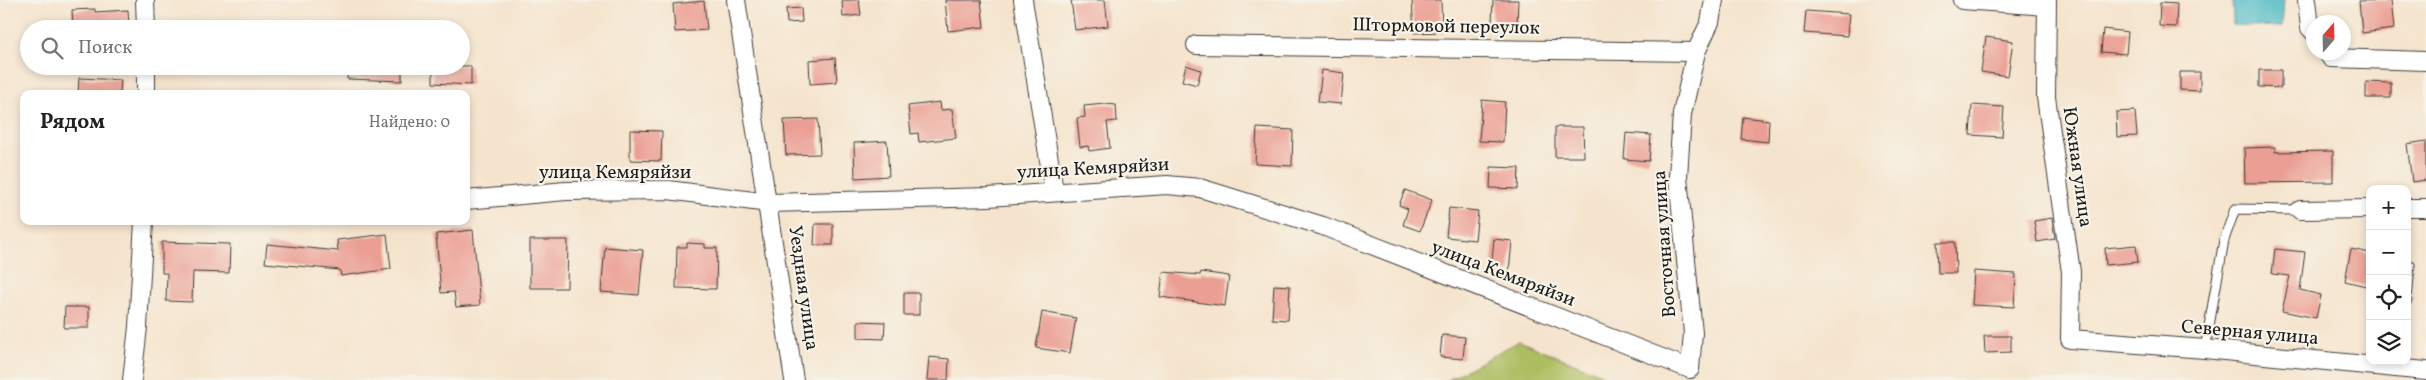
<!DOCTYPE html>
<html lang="ru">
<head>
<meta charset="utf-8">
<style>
	body { margin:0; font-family:Vollkorn,serif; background:#f6f6f6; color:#202124 }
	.controls { position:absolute; right:15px; bottom:15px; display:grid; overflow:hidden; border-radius:10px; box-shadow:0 2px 8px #0003 }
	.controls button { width:45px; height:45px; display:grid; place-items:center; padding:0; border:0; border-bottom:1px solid #e0e0e0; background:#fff; color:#202124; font:25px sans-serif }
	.compass { position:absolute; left:2306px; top:15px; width:45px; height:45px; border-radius:50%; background:#fff; box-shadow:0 2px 8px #0003; rotate:20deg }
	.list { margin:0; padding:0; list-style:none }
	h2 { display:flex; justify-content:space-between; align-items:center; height:65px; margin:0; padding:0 20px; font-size:21px }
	h2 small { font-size:16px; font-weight:400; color:#757577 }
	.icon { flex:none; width:28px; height:28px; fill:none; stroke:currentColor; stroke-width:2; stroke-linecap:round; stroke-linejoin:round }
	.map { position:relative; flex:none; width:2426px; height:380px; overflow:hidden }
	.search { position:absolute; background:#fff; box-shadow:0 2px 8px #0003; left:20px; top:20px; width:450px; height:55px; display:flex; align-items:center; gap:12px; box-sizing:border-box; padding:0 18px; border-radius:28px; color:#757577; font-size:19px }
	.panel { position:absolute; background:#fff; box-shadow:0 2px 8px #0003; left:20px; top:90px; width:450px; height:135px; border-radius:10px }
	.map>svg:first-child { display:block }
	.green { fill:#aebd60; stroke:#656c3e }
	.water { fill:#4ebcc6; stroke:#356c71 }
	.building { fill:#eb9e93 }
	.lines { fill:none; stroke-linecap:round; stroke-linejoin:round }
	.service-casing { stroke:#3d3a37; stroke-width:11 }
	.minor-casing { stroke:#3d3a37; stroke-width:20 }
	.service { stroke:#fff; stroke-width:9 }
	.minor { stroke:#fff; stroke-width:18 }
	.labels { text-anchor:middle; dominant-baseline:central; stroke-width:4.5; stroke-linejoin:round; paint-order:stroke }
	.street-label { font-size:19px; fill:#1c1c1c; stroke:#f7f3e8 }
</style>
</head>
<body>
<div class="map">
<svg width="2426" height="380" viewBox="0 0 2426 380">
	<rect width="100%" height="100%" fill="#f7f3e8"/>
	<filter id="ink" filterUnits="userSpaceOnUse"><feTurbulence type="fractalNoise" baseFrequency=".02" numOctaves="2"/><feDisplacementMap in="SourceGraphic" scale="10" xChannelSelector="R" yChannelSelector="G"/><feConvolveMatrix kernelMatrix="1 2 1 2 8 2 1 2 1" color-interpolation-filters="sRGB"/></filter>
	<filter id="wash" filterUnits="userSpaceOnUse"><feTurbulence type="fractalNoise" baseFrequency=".0096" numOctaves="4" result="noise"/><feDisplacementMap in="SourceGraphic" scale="20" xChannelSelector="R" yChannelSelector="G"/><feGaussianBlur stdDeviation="1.12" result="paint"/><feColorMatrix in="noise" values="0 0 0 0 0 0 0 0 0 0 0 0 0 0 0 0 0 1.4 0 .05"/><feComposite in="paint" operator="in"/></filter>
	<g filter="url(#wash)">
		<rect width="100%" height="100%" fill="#f5e4cd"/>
		<polygon class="green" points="1519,341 1616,380 1448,380"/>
		<polygon class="water" points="2232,0 2284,0 2282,27 2233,25"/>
		<g id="blocks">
			<g class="building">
				<polygon points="842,0 859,0 861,15 843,17"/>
				<polygon points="945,0 981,0 984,27 948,31"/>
				<polygon points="1071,0 1105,0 1108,26 1075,30"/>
				<polygon points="1412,0 1441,0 1442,32 1414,33"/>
				<polygon points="1493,0 1518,0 1517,24 1492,23"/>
				<polygon points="2391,0 2394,29 2362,33 2359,1"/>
				<polygon points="704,1 707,30 675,32 673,4"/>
				<polygon points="2160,3 2177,4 2176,27 2159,26"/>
				<polygon points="801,8 802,22 787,23 786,9"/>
				<polygon points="95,9 95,12 128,10 129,28 73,29 72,10"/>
				<polygon points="1806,11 1849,14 1847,36 1804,33"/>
				<polygon points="2103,29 2128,32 2126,54 2101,52"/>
				<polygon points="1986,37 2013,41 2008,76 1981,72"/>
				<polygon points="835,58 837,82 810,84 809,60"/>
				<polygon points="1186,65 1201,70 1197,85 1182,81"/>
				<polygon points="347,66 402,66 402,81 347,79"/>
				<polygon points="433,66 471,66 471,85 433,83"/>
				<polygon points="1322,70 1344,73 1341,104 1318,102"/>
				<polygon points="2259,70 2281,70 2281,88 2259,87"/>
				<polygon points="2180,72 2200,72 2200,91 2180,90"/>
				<polygon points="79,78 121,80 120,94 78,94"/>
				<polygon points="2366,82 2391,83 2391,98 2366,98"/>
				<polygon points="1482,100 1505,102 1503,142 1479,141"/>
				<polygon points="940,102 941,110 952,109 956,138 919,142 918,133 911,134 908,106"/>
				<polygon points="1105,104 1116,105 1117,121 1107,122 1110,148 1089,151 1088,146 1080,147 1077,118 1085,117 1084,106"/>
				<polygon points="1972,105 2004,107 2002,137 1970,135"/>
				<polygon points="2135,111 2137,136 2117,137 2116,112"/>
				<polygon points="1743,117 1769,120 1768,142 1741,139"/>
				<polygon points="818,119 820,154 786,155 784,120"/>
				<polygon points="1555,127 1583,127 1584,157 1555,157"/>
				<polygon points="1257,128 1293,130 1292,166 1255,164"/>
				<polygon points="630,130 662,131 661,161 630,160"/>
				<polygon points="1626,133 1651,135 1649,161 1624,159"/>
				<polygon points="887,141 889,176 855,178 854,143"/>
				<polygon points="2426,141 2426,180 2412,182 2407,144"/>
				<polygon points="2275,147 2275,152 2333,151 2333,182 2245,183 2244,148"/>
				<polygon points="1491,167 1519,168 1518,189 1490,188"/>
				<polygon points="1405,190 1432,200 1420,231 1403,225 1408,209 1399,205"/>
				<polygon points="1449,208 1478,211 1475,240 1446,237"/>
				<polygon points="2052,218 2055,239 2037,242 2034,221"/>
				<polygon points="815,224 833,224 833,245 814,245"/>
				<polygon points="473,230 480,305 456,307 454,292 441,293 436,234"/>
				<polygon points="387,234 391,269 341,276 340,270 265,263 267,244 338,251 337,240"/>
				<polygon points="1494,239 1512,241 1509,272 1491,270"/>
				<polygon points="530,240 568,240 567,288 530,288"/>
				<polygon points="162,242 230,244 229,273 193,272 192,302 166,301 167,273 162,273"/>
				<polygon points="1937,242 1955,242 1956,273 1938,273"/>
				<polygon points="687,243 705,244 705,248 717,248 716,289 676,288 677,247 687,247"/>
				<polygon points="2136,245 2138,262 2106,265 2105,248"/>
				<polygon points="605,247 643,250 639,295 601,292"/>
				<polygon points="2275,249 2305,252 2300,290 2321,295 2316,318 2282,311 2290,276 2272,274"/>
				<polygon points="2351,249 2370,253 2370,287 2345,281"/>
				<polygon points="1974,271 2016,274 2014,307 1972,305"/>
				<polygon points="1163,272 1200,275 1201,272 1229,276 1225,306 1160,297"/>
				<polygon points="1274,285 1290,286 1288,320 1272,319"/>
				<rect x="904" y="293" width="15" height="22"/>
				<polygon points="65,307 89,307 89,328 64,328"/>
				<polygon points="1042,312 1076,318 1070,353 1036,348"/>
				<polygon points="858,321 885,322 884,339 858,338"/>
				<polygon points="1442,335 1465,337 1463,359 1440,357"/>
				<polygon points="1984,336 2011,336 2011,352 1985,353"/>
				<polygon points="929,357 949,359 948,380 927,380"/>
			</g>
		</g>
	</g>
	<g filter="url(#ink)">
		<use href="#blocks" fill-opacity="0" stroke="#3d3a37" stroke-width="1"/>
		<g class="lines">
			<defs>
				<g id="service">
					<polyline points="2407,300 2410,265"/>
					<polyline points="2205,349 2224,240 2235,209 2300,210"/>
				</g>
				<g id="minor">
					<polyline points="145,0 146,29"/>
					<polyline points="736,0 794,380"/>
					<polyline points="1023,0 1054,191"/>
					<polyline points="1962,0 2046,6"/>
					<polyline points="2047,0 2046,97 2071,272 2070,339 2205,349 2426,371"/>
					<polyline points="2307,0 2310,28 2314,32"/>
					<polyline points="1196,45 1696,52"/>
					<polyline points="2327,52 2331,58 2426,61"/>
					<polyline points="146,66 146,94"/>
					<polyline points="466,200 566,191 668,190 769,203 988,197 1167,185 1200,188 1323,226 1690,369 1693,333 1678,177 1682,114 1696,52 1710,22 1714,0"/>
					<polyline points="2407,208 2426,208"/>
					<polyline points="2300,210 2370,209"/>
					<polyline points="132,380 138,327 144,221"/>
				</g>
			</defs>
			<use href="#service" class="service-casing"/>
			<use href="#minor" class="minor-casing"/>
			<use href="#service" class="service"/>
			<use href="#minor" class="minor"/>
		</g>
	</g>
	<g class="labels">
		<g class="street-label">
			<text transform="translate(1446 27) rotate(1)">Штормовой переулок</text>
			<text transform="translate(2077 167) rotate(82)">Южная улица</text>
			<text transform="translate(1093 169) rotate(-3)">улица Кемяряйзи</text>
			<text x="615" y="173">улица Кемяряйзи</text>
			<text transform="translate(1665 244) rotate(-94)">Восточная улица</text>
			<text transform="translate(1503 274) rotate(21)">улица Кемяряйзи</text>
			<text transform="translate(803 288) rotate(82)">Уездная улица</text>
			<text transform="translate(2250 333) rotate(5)">Северная улица</text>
		</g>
	</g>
</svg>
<div class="controls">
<button>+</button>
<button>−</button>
<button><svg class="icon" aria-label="locate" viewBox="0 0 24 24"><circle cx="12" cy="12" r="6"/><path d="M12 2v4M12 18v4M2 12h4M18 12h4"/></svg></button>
<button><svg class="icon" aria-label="layers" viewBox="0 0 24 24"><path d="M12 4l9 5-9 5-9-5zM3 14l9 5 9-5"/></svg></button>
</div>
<svg class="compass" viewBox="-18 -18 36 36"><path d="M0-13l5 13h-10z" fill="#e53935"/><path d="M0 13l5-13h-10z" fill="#757577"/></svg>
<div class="search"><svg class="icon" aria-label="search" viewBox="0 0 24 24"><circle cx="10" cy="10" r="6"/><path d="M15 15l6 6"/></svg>Поиск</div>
<section class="panel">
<h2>Рядом<small>Найдено: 0</small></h2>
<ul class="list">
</ul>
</section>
</div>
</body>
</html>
